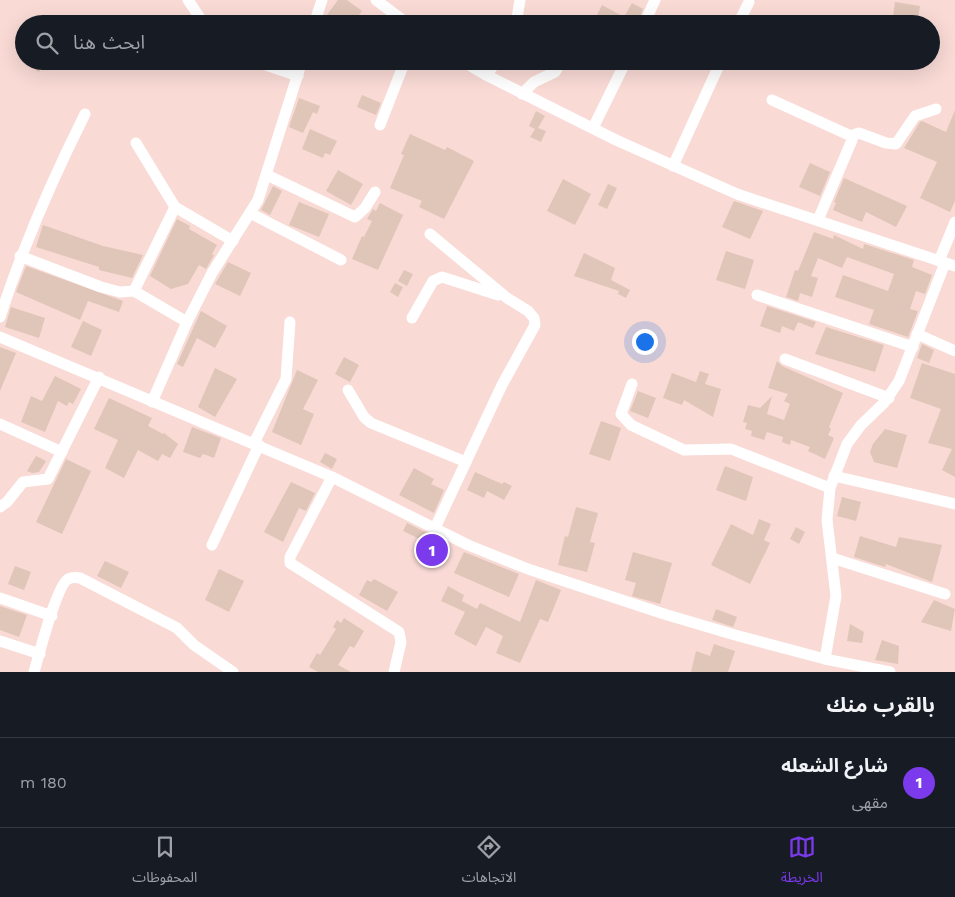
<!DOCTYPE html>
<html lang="ar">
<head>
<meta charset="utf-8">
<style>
	body { margin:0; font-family:"Work Sans","Noto Sans Arabic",sans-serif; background:#20242c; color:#f1f3f6; direction:rtl }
	.you { position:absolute; left:644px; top:341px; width:18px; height:18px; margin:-12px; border:4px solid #fff; border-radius:50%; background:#1a73e8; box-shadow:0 0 0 8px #1a73e833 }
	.badge { display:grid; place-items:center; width:32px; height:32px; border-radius:50%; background:#7c3aed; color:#fff; font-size:16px; font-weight:700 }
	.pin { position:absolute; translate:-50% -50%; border:2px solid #fff; box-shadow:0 1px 5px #0006 }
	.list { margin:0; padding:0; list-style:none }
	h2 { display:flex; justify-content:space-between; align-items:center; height:65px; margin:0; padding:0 20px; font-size:21px }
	h2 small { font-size:16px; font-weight:400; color:#9ea1a6 }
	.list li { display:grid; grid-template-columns:32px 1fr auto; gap:15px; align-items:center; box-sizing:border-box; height:90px; padding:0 20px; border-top:1px solid #363941 }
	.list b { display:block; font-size:19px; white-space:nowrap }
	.list p { margin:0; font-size:16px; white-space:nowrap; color:#9ea1a6 }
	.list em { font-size:16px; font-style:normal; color:#9ea1a6 }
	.icon { flex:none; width:28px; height:28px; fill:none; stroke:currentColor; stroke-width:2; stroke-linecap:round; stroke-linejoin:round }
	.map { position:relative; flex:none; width:955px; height:672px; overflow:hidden; direction:ltr }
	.search { position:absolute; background:#171b24; box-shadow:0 5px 20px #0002; left:15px; right:15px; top:15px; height:55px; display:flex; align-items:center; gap:12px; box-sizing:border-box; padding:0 18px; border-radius:28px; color:#9ea1a6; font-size:19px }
	.sheet { height:155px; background:#171b24 }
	nav { display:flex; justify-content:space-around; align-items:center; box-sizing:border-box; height:70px; border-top:1px solid #363941; background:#171b24; font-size:14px; color:#9ea1a6 }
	nav a { display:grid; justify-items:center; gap:2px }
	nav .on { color:#7c3aed }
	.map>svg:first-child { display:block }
	.building { fill:#e0c6b8 }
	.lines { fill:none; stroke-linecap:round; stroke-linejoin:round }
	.street { stroke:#fff; stroke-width:11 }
</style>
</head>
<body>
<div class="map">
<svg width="955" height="672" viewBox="0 0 955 672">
	<rect width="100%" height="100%" fill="#f9dad5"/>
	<g class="building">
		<polygon points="338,0 347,0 362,11 352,24 331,24 324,19"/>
		<polygon points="895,2 920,6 917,24 892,24"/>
		<polygon points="632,3 643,9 637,24 604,24 595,19 602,5 624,17"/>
		<polygon points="22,61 45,61 39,72"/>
		<polygon points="362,95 381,103 376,115 357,107"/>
		<polygon points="299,98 320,106 317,114 313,112 303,133 289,127"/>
		<polygon points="955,110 955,201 950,212 920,198 937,162 904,148 920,122 922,121 946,132"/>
		<polygon points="536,111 545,116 538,128 546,131 541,142 530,137 535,129 529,126"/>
		<polygon points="310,129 337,141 330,155 325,153 323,158 302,149"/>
		<polygon points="410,134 445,150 447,147 474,161 444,219 419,207 422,201 390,188 404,155 401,154"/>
		<polygon points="810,163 830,172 820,196 799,187"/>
		<polygon points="338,170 363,184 351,205 326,191"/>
		<polygon points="844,178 907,206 896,227 866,212 862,222 833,210 836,203 834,202"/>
		<polygon points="563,179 591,194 575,225 547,211"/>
		<polygon points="608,184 617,188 607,209 598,205"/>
		<polygon points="273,186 282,191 270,215 261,210"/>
		<polygon points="734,201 763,211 750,239 722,227"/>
		<polygon points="299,202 329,214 319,237 289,225"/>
		<polygon points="380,203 403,215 378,270 352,259 362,236 364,237 372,221 367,219 373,209 376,211"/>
		<polygon points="177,219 190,226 189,229 217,245 212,254 214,255 206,269 199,265 188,284 171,289 150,276"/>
		<polygon points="43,225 103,246 143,255 132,278 99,270 99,267 36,247"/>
		<polygon points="814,232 833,239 834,235 863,249 864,244 914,260 912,267 932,275 925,294 916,291 910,309 918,311 908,337 869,324 874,310 835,297 843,275 888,291 894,274 847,257 842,268 818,258 811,276 818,278 812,297 800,293 798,301 786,297 795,270 798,271"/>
		<polygon points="726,251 754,260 745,289 716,280"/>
		<polygon points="584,253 615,268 611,280 630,290 626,298 618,294 619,291 574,276"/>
		<polygon points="228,262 251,273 240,296 215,284"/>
		<polygon points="26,266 123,301 119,312 88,301 80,320 16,292"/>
		<polygon points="404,270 413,274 407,286 398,281"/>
		<polygon points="395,283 403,287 398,297 390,292"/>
		<polygon points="767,306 816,322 813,328 798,322 794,331 782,326 780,333 760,326"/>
		<polygon points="11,307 45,318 39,338 5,327"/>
		<polygon points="201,311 227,326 215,348 197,338 183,367 177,364"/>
		<polygon points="83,321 102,330 91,356 71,347"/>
		<polygon points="826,327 884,345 875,372 815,354"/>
		<polygon points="922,344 934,350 929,363 917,358"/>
		<polygon points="0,347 16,353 0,391"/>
		<polygon points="344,357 359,365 350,382 335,374"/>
		<polygon points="777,361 782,366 843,393 829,427 831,429 828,435 834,438 825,459 808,451 810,447 791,440 790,445 782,442 783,437 767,432 764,440 751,436 752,431 745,429 747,423 743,422 748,405 760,408 772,396 767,414 784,420 790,404 784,401 788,394 768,388"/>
		<polygon points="922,363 955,374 955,477 942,470 952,449 928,443 941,409 910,398"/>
		<polygon points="215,368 237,379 215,417 198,407"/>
		<polygon points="297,370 318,380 303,409 314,414 301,445 272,432"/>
		<polygon points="700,371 709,374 705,384 721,389 713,417 684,400 682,405 663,398 672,373 696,382"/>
		<polygon points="55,376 81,389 73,404 69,402 67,406 58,401 45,432 21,422 31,396 42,401"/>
		<polygon points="638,391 656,398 648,418 630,411"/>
		<polygon points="109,398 152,418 148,426 163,434 164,433 178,444 170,458 162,454 158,461 138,450 124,478 105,468 118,440 94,429"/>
		<polygon points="601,421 621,428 610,461 589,454"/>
		<polygon points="192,427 221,438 214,458 203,454 200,458 183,452"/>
		<polygon points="885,429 907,435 897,468 874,462 870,452 873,444"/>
		<polygon points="325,453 337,459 332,469 320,462"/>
		<polygon points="36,456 46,461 39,472 32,473 27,471"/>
		<polygon points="66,459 91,471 62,534 36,522"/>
		<polygon points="725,466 753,477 746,501 716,490"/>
		<polygon points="414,468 434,479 431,484 444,490 434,513 399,495"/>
		<polygon points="475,472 502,484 504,482 512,486 504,500 487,491 484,498 467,490"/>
		<polygon points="291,482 315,493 306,511 299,508 283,542 264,532"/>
		<polygon points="842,497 861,502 856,521 837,516"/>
		<polygon points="576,507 598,513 590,542 595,543 587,572 558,565 565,536 568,537"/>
		<polygon points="759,519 771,524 764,540 770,543 750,584 711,565 731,524 753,535"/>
		<polygon points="407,523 441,540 438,548 403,531"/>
		<polygon points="796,527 805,532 799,544 790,539"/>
		<polygon points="860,536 896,547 899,537 942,545 932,582 886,564 885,567 854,557"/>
		<polygon points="464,552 519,574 509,597 454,573"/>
		<polygon points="633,552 672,563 660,604 632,596 636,583 625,580"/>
		<polygon points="105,561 129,572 121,588 97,576"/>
		<polygon points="15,566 31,572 24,590 8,584"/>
		<polygon points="219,569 244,581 229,612 205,600"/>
		<polygon points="374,579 398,592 387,611 359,595 367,580 371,582"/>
		<polygon points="536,580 561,590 548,622 540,619 520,663 496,653 503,636 486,627 476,646 454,634 465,612 441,601 448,586 464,595 462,601 477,609 480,603 520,622"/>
		<polygon points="934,600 955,609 951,631 921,622"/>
		<polygon points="0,606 27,615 19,637 0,630"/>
		<polygon points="716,609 737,617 733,627 712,620"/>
		<polygon points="344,618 364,631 354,648 350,646 338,665 351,672 318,672 309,667 317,653 320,655 336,629 333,627 337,620 341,623"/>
		<polygon points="850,624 864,632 862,643 847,641"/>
		<polygon points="882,640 899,646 898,664 875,660"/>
		<polygon points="714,644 735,651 728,672 691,672 696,651 710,656"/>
	</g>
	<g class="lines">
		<g class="street">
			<polyline points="188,0 204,24"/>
			<polyline points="376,0 408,24"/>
			<polyline points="314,24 322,0"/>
			<polyline points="516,24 520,0"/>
			<polyline points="644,24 655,0"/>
			<polyline points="738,24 749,2"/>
			<polyline points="254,61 298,76"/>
			<polyline points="462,61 486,75 616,140 737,194 955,266"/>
			<polyline points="486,75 497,61"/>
			<polyline points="522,94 534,82 555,72 562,61"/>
			<polyline points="772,100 851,136 852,140 818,220"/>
			<polyline points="380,125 405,61"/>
			<polyline points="593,128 626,61"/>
			<polyline points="851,136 859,133 886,143 896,144 915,116 936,109"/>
			<polyline points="673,166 721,61"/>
			<polyline points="267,175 355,217 365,208 375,192"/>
			<polyline points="175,207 233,241"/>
			<polyline points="250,213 341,260"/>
			<polyline points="430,234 507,298 528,311 534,318 535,325 502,385 435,528"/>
			<polyline points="20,256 101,287 120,292 134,291 187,322"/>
			<polyline points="939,261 955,222"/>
			<polyline points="134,291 175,207 136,143"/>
			<polyline points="757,295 913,347"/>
			<path d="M 0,317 C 23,246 52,180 85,114"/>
			<polyline points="412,318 433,281 442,277 498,295"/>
			<polyline points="917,334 955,351"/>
			<polyline points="0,337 332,477 468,545 528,569 664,614 735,635 825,659 890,672"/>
			<polyline points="785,359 889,398"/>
			<polyline points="632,384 621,414 631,425 684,450 731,449 830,488"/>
			<polyline points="348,390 364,417 371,423 466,462"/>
			<polyline points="152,402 187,322 212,273 258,200 302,61"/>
			<polyline points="0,424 62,452"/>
			<polyline points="254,443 286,379 290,322"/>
			<polyline points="834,476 955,504"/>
			<polyline points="332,477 290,557 290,563 399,632 401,642 394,672"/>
			<polyline points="0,507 7,502 23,482 48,479 99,377"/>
			<polyline points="212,545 259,445"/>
			<polyline points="832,558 945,594"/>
			<polyline points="0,598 52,616"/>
			<polyline points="0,641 40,654"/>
			<polyline points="825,659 836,596 827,520 830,488 847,444 861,425 884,403 899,381 945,263"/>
			<path d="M 34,672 C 39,655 56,587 68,579 C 72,577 75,577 80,578 L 177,628 L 194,645 L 233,672"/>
		</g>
	</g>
</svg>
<div class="you"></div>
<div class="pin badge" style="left:432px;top:550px">1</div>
<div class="search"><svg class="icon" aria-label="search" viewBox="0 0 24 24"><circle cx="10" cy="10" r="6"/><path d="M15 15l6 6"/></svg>ابحث هنا</div>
</div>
<section class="sheet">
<h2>بالقرب منك<small></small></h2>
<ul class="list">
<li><span class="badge">1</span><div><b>شارع الشعله</b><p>مقهى</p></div><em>180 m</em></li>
</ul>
</section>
<nav>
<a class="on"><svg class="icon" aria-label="map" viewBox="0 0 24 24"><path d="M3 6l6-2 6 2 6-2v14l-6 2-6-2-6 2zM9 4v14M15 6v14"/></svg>الخريطة</a>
<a><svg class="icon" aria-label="directions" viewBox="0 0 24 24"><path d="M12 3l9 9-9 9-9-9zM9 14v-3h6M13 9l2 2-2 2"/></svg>الاتجاهات</a>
<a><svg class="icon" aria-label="saved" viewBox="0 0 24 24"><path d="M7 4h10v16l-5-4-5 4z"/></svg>المحفوظات</a>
</nav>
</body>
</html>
